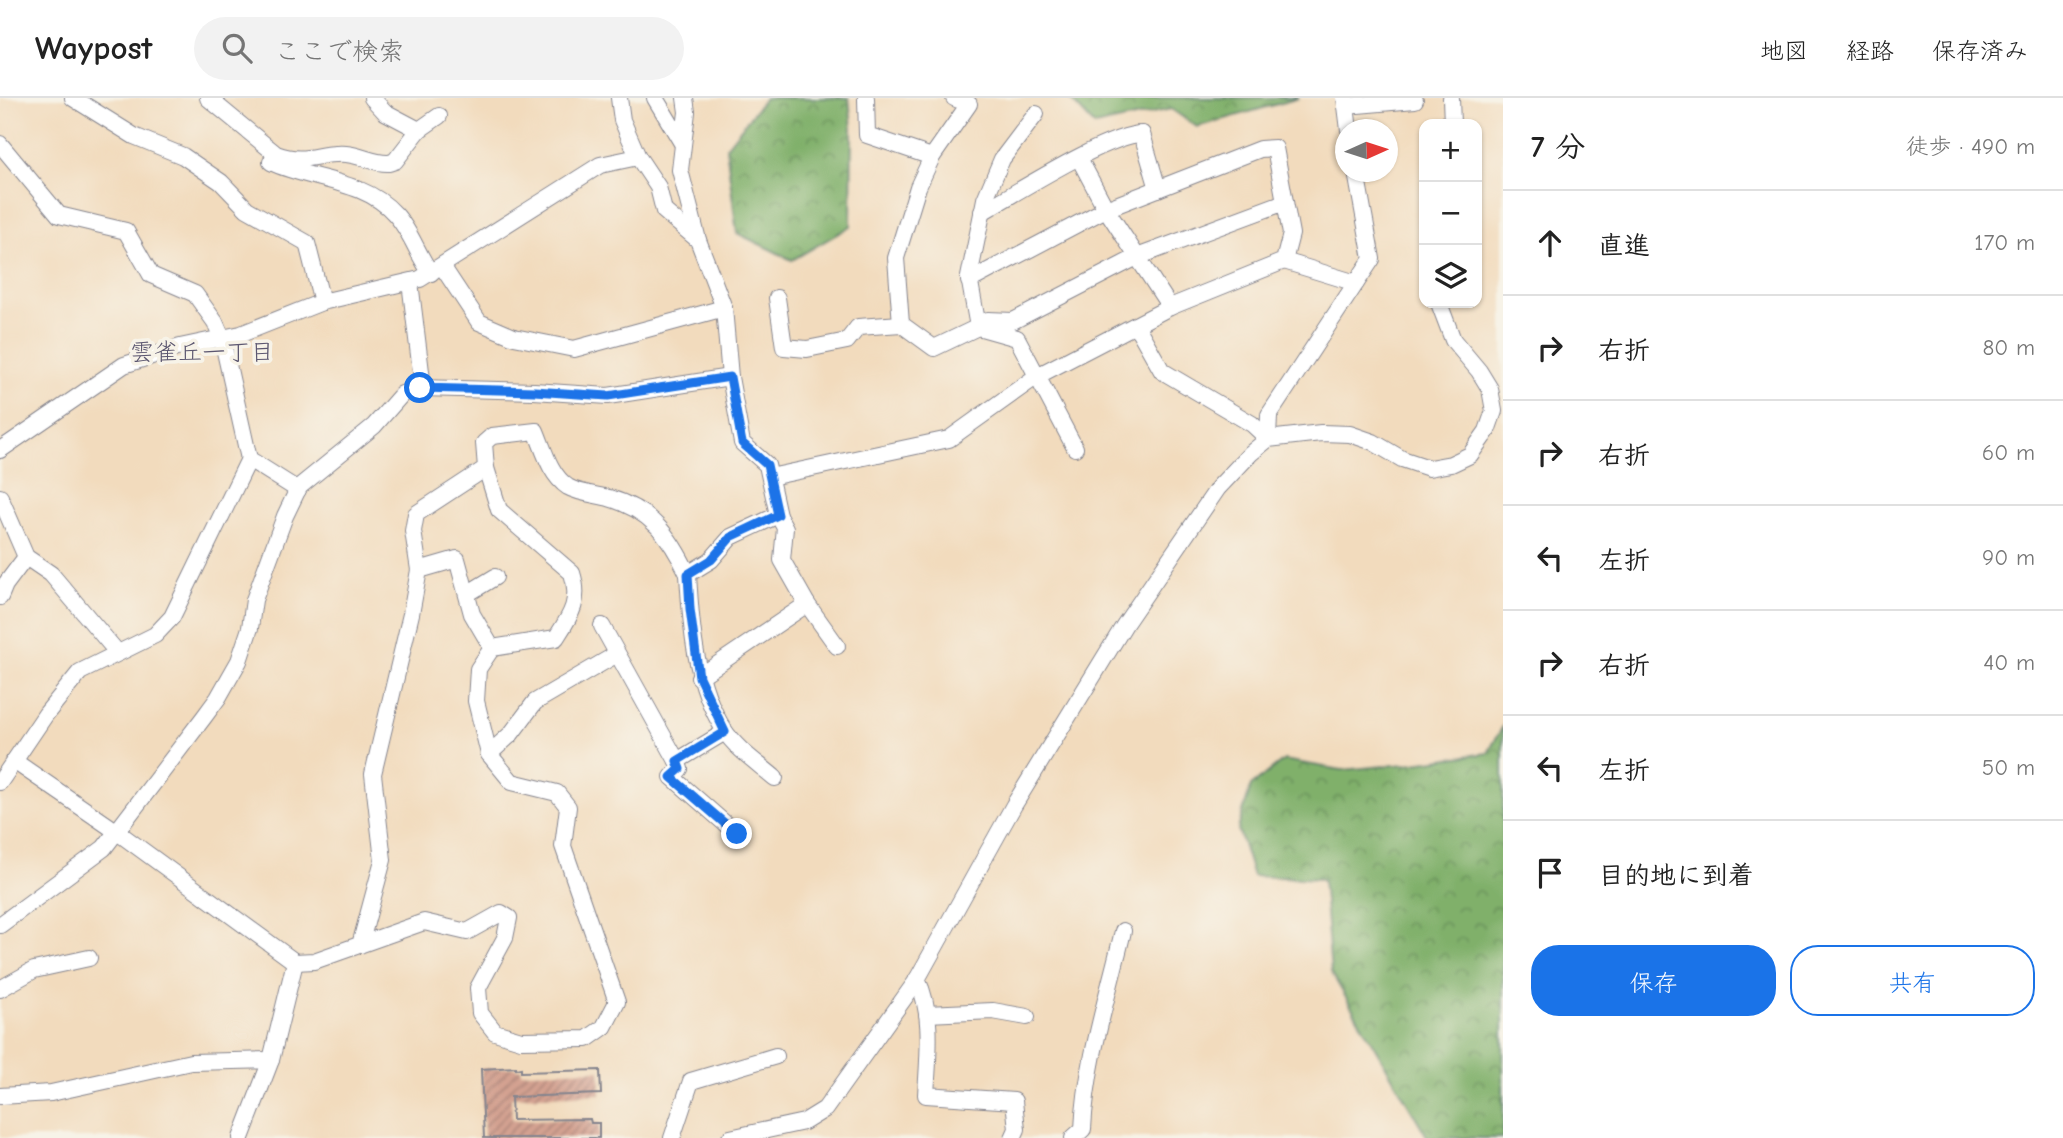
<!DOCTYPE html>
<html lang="ja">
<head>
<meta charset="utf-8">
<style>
	body { margin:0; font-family:"Comic Neue","Klee One",sans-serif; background:#f2f2f2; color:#222 }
	.controls { position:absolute; right:21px; top:21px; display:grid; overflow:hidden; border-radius:14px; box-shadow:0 2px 5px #0004 }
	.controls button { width:63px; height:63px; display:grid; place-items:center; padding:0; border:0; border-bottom:2px solid #e0e0e0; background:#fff; color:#222; font:35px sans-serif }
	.compass { position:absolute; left:1335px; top:21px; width:63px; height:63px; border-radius:50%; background:#fff; box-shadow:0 2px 5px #0004; rotate:87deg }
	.stop { position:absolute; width:21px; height:21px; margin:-16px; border:5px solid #1a73e8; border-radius:50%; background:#fff }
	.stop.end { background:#1a73e8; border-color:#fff; box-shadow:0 2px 7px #0008 }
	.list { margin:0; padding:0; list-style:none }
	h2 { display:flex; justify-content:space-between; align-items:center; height:91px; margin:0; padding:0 28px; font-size:30px }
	h2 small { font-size:23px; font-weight:400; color:#767676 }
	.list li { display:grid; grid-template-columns:46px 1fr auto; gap:21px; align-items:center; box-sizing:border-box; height:105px; padding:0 28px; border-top:2px solid #e0e0e0 }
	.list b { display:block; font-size:26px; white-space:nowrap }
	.list em { font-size:23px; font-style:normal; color:#767676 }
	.actions { display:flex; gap:14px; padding:21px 28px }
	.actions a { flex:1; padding:16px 0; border:2px solid #1a73e8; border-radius:28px; text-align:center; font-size:24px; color:#1a73e8 }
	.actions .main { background:#1a73e8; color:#fff }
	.icon { flex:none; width:38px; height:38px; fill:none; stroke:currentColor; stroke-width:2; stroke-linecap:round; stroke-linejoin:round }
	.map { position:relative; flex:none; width:1503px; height:1040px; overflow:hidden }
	header { display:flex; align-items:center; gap:42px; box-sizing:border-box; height:98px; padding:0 35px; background:#fff; border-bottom:2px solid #e0e0e0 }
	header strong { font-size:33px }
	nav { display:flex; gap:38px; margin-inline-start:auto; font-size:24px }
	.search { width:490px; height:63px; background:#f2f2f2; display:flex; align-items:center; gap:18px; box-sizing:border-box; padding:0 24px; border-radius:38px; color:#767676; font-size:26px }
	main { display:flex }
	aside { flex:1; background:#fff }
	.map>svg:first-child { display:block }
	.forest { fill:url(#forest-crowns); stroke:#4e7064; stroke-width:2 }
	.building { fill:url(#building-hatch) }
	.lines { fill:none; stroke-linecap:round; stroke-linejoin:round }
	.minor-casing { stroke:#86858e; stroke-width:18 }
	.minor { stroke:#fff; stroke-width:16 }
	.route { stroke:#1a73e8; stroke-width:9 }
	.labels { text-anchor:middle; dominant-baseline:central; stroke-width:7; stroke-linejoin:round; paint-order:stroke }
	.neighbourhood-label { font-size:24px; fill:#5c5770; stroke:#f7f3e8 }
</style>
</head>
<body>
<header>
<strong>Waypost</strong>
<div class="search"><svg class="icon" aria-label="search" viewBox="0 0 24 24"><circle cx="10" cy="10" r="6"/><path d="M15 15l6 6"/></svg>ここで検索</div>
<nav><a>地図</a><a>経路</a><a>保存済み</a></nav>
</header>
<main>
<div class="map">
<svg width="1503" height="1040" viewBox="0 0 1503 1040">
	<defs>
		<pattern id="forest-crowns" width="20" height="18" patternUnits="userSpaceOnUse" patternTransform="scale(1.75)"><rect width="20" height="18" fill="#80b06a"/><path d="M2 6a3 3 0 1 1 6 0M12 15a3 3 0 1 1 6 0" fill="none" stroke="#68905a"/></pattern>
		<pattern id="building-hatch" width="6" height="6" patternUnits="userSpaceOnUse" patternTransform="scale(1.75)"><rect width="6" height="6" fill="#d4a291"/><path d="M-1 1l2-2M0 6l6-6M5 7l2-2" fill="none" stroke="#ab847a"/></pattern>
	</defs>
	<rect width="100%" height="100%" fill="#f7f3e8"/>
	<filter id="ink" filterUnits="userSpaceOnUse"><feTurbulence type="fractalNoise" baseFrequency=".0143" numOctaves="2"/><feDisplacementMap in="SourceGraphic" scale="14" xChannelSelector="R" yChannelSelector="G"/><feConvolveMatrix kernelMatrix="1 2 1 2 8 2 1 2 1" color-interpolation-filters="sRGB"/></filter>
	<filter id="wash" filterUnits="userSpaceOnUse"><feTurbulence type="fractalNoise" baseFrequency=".00686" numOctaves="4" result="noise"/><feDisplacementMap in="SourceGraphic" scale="28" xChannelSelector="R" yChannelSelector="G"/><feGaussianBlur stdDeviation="1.57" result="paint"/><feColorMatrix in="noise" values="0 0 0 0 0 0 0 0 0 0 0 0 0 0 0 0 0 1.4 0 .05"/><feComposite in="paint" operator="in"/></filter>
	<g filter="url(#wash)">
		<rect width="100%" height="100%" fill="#f2dbbd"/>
		<g class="forest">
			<polygon points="765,0 849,0 852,30 851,128 792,162 737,135 726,49"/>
			<polygon points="1069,0 1299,0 1197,29 1171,11 1095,28"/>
			<polygon points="1503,628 1503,1040 1428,1040 1331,874 1323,781 1253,778 1238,731 1251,688 1284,662 1342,672 1406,666 1488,655"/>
		</g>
		<g id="blocks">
			<polygon class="building" points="516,969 516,971 521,970 521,974 600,972 601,996 511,999 512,1022 590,1021 591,1025 599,1025 599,1040 484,1040 481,971"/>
		</g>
	</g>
	<g filter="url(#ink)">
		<use href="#blocks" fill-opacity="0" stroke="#86858e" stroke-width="2"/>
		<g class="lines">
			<defs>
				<g id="minor">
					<polyline points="73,0 134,38 183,58 221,84 247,111 307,145 322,204"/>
					<path d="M 208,0 L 276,56 C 307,67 317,54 346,56 C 361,57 374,66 389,65 L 395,63 L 419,32"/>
					<polyline points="372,0 385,14 419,32 439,18"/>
					<polyline points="619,0 622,22 638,59 658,89 664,113 698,142"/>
					<polyline points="655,0 682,45"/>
					<path d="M 685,0 L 687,14 L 680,72 L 698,142 L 724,210 L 730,279 L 742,345 L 767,367 L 778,417 L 731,439 L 711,462 L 688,476 C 691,530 695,585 724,632 C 736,651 759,666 775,680"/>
					<polyline points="866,0 867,37 932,59"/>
					<polyline points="1345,0 1349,32"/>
					<polyline points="1451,0 1452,26"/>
					<polyline points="1346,8 1415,2"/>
					<polyline points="1036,16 1002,61 985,101 969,179 978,229 988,222 1013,223 1137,159 1285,104"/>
					<polyline points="0,46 59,117 126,133 151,177 195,196 215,224 222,240 249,361 298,392"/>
					<polyline points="1079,60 1106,111 1170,209"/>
					<path d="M 271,64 C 311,83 364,81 395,116 C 411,133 418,158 431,175"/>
					<polyline points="1356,74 1372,161 1356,185"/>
					<path d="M 982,114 C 1016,95 1108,36 1142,36 L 1158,91"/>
					<polyline points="442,168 479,224 514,239 574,251 724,210"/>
					<polyline points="410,184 423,290"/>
					<polyline points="777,200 784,249 807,251 847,243 858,229 901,226 934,250 978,229 1017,240 1075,350"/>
					<polyline points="901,226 896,160 918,89 932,59 969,6 954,0"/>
					<polyline points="1136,227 1162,273 1252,326 1268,341"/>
					<polyline points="1268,341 1269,317 1356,185 1284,163"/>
					<polyline points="0,352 124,267 180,249 241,236 322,204 420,181 600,67 638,59"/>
					<path d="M 486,370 L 499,412 L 572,475 C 581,503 571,517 556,540 L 492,550"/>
					<polyline points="770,379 949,341 1037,278 1170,209 1284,163 1291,136 1275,50 1260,51 1106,111 969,183"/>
					<polyline points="0,399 26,459 51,476 117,554"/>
					<path d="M 419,472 L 413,433 L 416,416 L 486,370 L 484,345 L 492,338 L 536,333 C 544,352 550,377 568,389 C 578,395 597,397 609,400 C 651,412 670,438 688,476"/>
					<polyline points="467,496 495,479"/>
					<polyline points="0,499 5,487 26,459"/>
					<polyline points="807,506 837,548"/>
					<polyline points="602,528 677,663 680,671 672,679 737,736"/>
					<polyline points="699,579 807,506 782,462 785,430 778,417"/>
					<polyline points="489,656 511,636 535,604 617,556"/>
					<polyline points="14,663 116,733 295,864 314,863 424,824 467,834 501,815 509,820 505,840 478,890 480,915 495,934 521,942 587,941 604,929 617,904 563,748 568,709 557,695 512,684 489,656 476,603 478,571 492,550 472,516 457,461 419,472 411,516 373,676 383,762 360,847"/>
					<polyline points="677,663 725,634"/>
					<polyline points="0,684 46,616 80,574 155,537 172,519 249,361"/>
					<polyline points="0,827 104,750 204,619 218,600 239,563 250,530 254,502 285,418 299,389 374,328 402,296 420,290 534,293 608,298 730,279"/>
					<path d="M 917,881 C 934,916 928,959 926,997 L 1014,1003 L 1017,1031 L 1013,1040"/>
					<polyline points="0,891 34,872 89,860"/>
					<polyline points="927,916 993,913 1027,919"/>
					<polyline points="271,962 295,864"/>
					<polyline points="0,998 51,995 191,964 271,962 241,1040"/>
					<polyline points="672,1040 691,983 776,958"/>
					<polyline points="730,1040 804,1024 825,1011 915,885 1014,707 1125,526 1218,390 1251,355 1268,341 1321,335 1350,336 1373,344 1402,361 1429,370 1451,366 1470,357 1487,333 1494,313 1490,291 1479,273 1453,242 1439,205"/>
					<path d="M 1073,1040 L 1083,1031 C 1086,965 1108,898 1123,833"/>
				</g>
			</defs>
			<use href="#minor" class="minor-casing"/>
			<use href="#minor" class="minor"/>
		</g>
	</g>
	<g class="lines" filter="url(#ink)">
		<polyline class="route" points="420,290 534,293 608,298 730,279 742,345 767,367 778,417 731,439 711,462 688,476 690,511 699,579 725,634 677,663 680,671 671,679 737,736"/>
	</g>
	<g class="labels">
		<g class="neighbourhood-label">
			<text x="202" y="254">雲雀丘一丁目</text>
		</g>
	</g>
</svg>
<div class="controls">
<button>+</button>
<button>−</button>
<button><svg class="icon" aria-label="layers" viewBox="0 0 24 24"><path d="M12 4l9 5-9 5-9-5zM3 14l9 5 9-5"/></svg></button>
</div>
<svg class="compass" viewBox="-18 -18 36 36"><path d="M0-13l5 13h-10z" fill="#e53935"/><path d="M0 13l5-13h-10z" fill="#767676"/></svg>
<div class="stop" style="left:420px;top:290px"></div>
<div class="stop end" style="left:737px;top:736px"></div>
</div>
<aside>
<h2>7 分<small>徒歩 · 490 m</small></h2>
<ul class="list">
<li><svg class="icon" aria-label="ahead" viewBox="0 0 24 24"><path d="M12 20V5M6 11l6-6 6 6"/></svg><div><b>直進</b></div><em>170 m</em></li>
<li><svg class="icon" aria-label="right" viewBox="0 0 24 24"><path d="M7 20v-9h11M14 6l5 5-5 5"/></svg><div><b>右折</b></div><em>80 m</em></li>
<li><svg class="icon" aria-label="right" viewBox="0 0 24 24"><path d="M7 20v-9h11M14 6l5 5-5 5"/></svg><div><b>右折</b></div><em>60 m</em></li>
<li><svg class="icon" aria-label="left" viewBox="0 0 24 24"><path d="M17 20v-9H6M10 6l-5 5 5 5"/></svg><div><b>左折</b></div><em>90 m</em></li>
<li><svg class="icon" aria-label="right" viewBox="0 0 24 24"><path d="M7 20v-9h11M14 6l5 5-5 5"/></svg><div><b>右折</b></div><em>40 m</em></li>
<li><svg class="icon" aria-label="left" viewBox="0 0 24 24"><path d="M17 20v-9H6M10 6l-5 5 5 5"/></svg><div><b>左折</b></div><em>50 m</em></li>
<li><svg class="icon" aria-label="arrive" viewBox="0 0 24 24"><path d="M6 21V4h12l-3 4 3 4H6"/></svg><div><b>目的地に到着</b></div></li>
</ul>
<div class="actions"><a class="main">保存</a><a>共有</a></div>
</aside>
</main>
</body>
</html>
